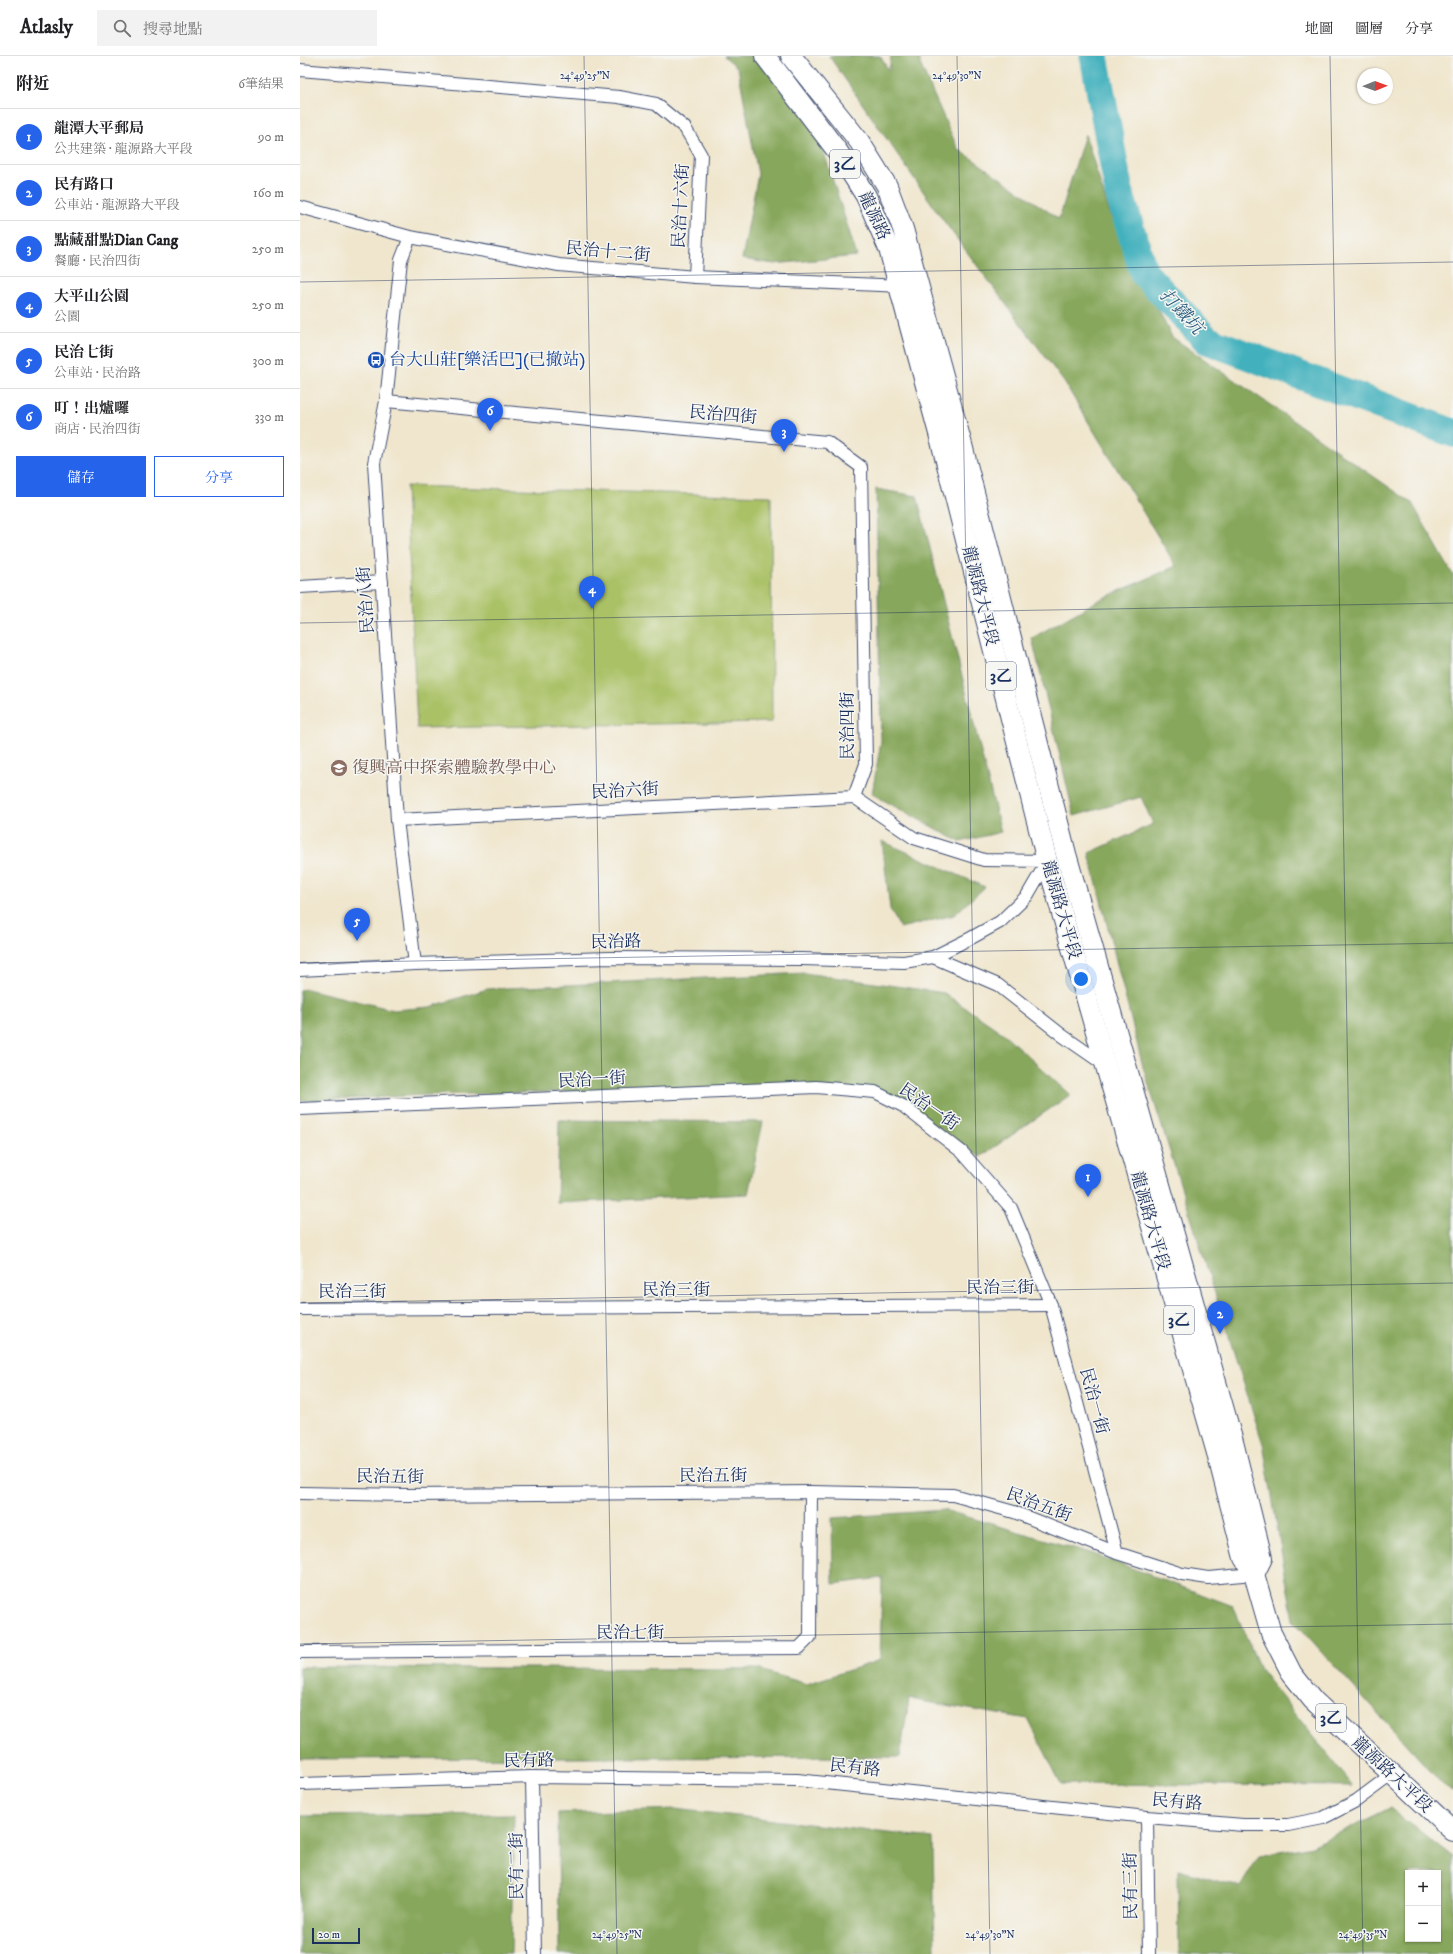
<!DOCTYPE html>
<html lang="zh-TW">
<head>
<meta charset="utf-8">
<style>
	body { margin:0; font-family:"IM FELL DW Pica","Noto Serif TC",serif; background:#f2f2f2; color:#202124 }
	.controls { position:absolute; right:12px; bottom:12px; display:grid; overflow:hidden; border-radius:0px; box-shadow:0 1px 3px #0004 }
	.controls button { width:36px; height:36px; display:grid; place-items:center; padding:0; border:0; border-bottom:1px solid #e0e0e0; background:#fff; color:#202124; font:20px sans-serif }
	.compass { position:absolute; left:1057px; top:12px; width:36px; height:36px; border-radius:50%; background:#fff; box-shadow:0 1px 3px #0004; rotate:89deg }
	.scale { position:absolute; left:12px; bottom:10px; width:48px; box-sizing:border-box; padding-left:4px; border:2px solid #1b2f5e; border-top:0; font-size:11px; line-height:14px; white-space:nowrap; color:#1b2f5e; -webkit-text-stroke:3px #f6f6f2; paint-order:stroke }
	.you { position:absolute; left:781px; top:923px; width:14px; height:14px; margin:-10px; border:3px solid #fff; border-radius:50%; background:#1a73e8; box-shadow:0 0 0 6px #1a73e833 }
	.badge { display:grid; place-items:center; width:26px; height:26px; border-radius:50%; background:#2563eb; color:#fff; font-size:13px; font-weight:700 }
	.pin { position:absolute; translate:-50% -33px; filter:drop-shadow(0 1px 2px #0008) }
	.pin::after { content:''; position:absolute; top:21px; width:14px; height:12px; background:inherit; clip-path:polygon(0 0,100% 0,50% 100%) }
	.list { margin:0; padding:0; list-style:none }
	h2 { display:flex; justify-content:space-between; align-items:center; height:52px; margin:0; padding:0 16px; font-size:17px }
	h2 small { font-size:13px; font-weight:400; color:#757577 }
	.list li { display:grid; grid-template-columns:26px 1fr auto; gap:12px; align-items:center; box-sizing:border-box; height:56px; padding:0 16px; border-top:1px solid #e0e0e0 }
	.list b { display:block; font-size:15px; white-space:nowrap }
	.list p { margin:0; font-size:13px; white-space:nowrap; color:#757577 }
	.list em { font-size:13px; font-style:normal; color:#757577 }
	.actions { display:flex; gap:8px; padding:12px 16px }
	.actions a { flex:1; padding:9px 0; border:1px solid #2563eb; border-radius:0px; text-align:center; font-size:14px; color:#2563eb }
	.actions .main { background:#2563eb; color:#fff }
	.icon { flex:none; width:22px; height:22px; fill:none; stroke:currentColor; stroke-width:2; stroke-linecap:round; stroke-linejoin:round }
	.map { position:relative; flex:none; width:1153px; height:1898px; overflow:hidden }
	header { display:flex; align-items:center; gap:24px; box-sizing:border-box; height:56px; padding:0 20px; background:#fff; border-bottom:1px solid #e0e0e0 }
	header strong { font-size:19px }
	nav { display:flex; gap:22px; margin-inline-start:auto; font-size:14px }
	.search { width:280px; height:36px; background:#f2f2f2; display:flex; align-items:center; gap:10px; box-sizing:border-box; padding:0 14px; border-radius:0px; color:#757577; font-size:15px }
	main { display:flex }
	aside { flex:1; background:#fff }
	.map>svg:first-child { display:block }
	.green { fill:#aac166; stroke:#627862 }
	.forest { fill:#87a75b; stroke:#516b5c; fill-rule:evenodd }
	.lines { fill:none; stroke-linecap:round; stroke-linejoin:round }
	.river { stroke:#42b1bd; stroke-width:29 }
	.street-casing { stroke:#3b4a6f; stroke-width:14 }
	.primary-casing { stroke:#3b4a6f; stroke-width:22 }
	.street { stroke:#fff; stroke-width:12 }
	.primary { stroke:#fff; stroke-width:20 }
	.ticks { fill:none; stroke:#1b2f5e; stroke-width:1; stroke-opacity:0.45 }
	.labels { text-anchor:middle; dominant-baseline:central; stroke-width:3; stroke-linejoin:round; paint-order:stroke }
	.shield { fill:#f6f6f2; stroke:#5d6b8a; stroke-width:1 }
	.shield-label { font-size:16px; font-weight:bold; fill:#1b2f5e }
	.street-label { font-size:17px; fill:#1b2f5e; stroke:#f6f6f2 }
	.transit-label { font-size:17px; fill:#164399; stroke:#f6f6f2; text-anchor:start }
	.education-label { font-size:17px; fill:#785e54; stroke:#f6f6f2; text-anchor:start }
	.water-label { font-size:18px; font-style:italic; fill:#295c7f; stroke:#f6f6f2 }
	.ticks-label { font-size:10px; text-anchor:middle; fill:#1b2f5e; stroke:#f6f6f2; stroke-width:3; stroke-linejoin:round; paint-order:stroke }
</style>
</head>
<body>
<header>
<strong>Atlasly</strong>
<div class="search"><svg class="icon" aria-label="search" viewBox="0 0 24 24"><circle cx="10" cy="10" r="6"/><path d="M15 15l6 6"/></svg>搜尋地點</div>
<nav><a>地圖</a><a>圖層</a><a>分享</a></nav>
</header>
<main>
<aside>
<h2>附近<small>6筆結果</small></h2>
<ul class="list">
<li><span class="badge">1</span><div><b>龍潭大平郵局</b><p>公共建築 · 龍源路大平段</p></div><em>90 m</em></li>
<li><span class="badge">2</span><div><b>民有路口</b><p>公車站 · 龍源路大平段</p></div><em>160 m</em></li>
<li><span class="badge">3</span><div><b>點藏甜點Dian Cang</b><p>餐廳 · 民治四街</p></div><em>250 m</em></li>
<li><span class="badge">4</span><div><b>大平山公園</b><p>公園</p></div><em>250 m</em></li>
<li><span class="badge">5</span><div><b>民治七街</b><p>公車站 · 民治路</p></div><em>300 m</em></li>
<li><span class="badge">6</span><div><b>叮！出爐囉</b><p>商店 · 民治四街</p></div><em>330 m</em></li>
</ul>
<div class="actions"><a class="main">儲存</a><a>分享</a></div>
</aside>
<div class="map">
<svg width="1153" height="1898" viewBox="0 0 1153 1898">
	<rect width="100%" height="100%" fill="#f6f6f2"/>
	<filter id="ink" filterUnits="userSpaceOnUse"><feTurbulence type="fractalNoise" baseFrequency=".025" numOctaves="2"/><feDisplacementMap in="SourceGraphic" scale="8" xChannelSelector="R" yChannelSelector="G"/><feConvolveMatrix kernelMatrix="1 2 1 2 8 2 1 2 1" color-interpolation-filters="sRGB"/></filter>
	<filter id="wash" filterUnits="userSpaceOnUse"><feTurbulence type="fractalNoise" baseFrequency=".012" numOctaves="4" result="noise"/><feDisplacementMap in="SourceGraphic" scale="16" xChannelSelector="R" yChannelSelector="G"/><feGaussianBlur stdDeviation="0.9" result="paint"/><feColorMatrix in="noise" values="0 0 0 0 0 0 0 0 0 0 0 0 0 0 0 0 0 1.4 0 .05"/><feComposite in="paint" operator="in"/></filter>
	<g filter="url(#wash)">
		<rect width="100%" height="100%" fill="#f0e6cd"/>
		<polygon class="green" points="106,430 471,440 472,666 117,672"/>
		<g class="forest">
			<polygon points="424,0 464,0 515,68 557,200 474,208 442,203 458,118 438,12"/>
			<polygon points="529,0 580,0 589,15 591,0 620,0 620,8 658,93 759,163 785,78 810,158 872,281 1112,447 1153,519 1153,1735 1143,1729 993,1564 963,1388 843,1011 789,797 853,768 841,741 774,760 732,582 799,544 876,510 764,326 643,164"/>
			<polygon points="576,433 617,440 701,776 660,786 572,738 581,685"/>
			<polygon points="582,785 685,831 654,859 600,872 590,853"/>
			<polygon points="505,917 644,937 704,978 770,1039 680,1101 590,1038 392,1033 126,1039 0,1045 0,934 7,933 94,954 130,951 187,933"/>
			<polygon points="259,1064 463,1066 448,1138 257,1147"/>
			<polygon points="644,1454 791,1497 933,1550 961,1615 1053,1730 761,1728 728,1663 609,1643 600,1701 0,1703 0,1611 457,1613 507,1628 580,1604 582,1522 533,1528 532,1462"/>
			<path d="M 1090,1752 L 1153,1801 L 1153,1898 L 879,1898 L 878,1814 L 940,1831 L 959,1800 L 1012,1790 ZM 1108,1817 L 1138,1817 L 1138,1883 L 1108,1883 Z"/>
			<polygon points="375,1753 633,1782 635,1898 259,1898 258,1757"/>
			<polygon points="214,1758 211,1898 0,1898 0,1760"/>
		</g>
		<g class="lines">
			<polyline class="river" points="794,0 819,136 844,217 907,284 1153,377"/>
		</g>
	</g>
	<g filter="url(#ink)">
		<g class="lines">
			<defs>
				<g id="street">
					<polyline points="0,14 319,41 356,48 385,72 401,99 395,221"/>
					<polyline points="0,151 110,181 259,209 395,221 603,230"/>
					<polyline points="110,181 101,204 86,345 74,407 97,764 115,908"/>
					<polyline points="86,345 527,386 561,411 566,708 554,741"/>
					<polyline points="0,531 82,526"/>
					<polyline points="554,741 614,782 684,804 747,805"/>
					<polyline points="97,764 554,741"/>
					<polyline points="633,901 698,929 763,980 805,1009"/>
					<polyline points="0,914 115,908 309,902 502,903 604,906 633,901 671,882 700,866 727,840 748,804"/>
					<polyline points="0,1053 516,1031 575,1036 603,1050 662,1096 711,1152 751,1249 817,1497 882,1518 908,1522 954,1518"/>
					<polyline points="0,1253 751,1249"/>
					<polyline points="0,1437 106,1439 511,1436 653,1439 714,1456 817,1497"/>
					<polyline points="0,1596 499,1592 510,1581 511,1436"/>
					<polyline points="232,1721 235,1898"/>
					<polyline points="0,1728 232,1721 497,1724 847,1761 943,1769 988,1769 1023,1762 1056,1745 1091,1719"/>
					<polyline points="847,1761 849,1898"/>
				</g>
				<g id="primary">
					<polyline points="465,0 538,96 566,140 589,193 641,385 747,805 917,1397 944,1502 954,1518 971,1577 992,1618 1013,1644 1153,1775"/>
					<polyline points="491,0 559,85 587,130 603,173 662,389 766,798 933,1386 962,1502 954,1518"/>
				</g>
			</defs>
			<use href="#street" class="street-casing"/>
			<use href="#primary" class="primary-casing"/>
			<use href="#street" class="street"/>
			<use href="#primary" class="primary"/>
		</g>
	</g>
	<path class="ticks" d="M 284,0 L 317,1898M 657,0 L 690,1898M 1030,0 L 1063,1898M 0,226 L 1153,206M 0,567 L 1153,547M 0,907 L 1153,887M 0,1247 L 1153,1227M 0,1588 L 1153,1568"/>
	<defs>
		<symbol id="bus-disc" viewBox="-11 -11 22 22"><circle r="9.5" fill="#1a4fb4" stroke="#f6f6f2"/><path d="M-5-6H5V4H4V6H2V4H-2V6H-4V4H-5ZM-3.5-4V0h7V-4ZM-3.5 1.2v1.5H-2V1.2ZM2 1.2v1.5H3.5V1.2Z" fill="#fff"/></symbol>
		<symbol id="school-disc" viewBox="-11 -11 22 22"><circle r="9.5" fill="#8d6e63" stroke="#f6f6f2"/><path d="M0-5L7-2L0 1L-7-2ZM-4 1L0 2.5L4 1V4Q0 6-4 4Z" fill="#fff"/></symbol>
	</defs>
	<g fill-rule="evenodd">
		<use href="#bus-disc" x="66" y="294" width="20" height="20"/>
		<use href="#school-disc" x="29" y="702" width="20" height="20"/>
	</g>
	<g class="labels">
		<g class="shield">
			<rect x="530" y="94" width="30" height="28" rx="3"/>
			<rect x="686" y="606" width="30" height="28" rx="3"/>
			<rect x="864" y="1250" width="30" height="28" rx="3"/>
			<rect x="1016" y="1648" width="30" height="28" rx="3"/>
		</g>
		<g class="shield-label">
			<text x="545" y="108">3乙</text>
			<text x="701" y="620">3乙</text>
			<text x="879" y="1264">3乙</text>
			<text x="1031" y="1662">3乙</text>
		</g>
		<g class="street-label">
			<text transform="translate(381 150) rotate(-87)">民治十六街</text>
			<text transform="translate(574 160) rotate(65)">龍源路</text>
			<text transform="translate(308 196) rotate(5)">民治十二街</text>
			<text transform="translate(423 359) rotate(5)">民治四街</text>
			<text transform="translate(680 540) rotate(76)">龍源路大平段</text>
			<text transform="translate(66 544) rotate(-94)">民治八街</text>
			<text transform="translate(548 670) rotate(-90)">民治四街</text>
			<text transform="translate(325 735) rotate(-3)">民治六街</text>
			<text transform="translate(761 854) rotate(74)">龍源路大平段</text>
			<text transform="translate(316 886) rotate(-1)">民治路</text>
			<text transform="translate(292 1024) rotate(-3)">民治一街</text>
			<text transform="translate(629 1051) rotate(35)">民治一街</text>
			<text transform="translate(850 1165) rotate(74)">龍源路大平段</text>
			<text x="700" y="1232">民治三街</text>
			<text x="376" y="1234">民治三街</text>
			<text x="52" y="1236">民治三街</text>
			<text transform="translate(794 1345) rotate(75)">民治一街</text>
			<text x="413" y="1420">民治五街</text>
			<text transform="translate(90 1421) rotate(1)">民治五街</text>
			<text transform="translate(739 1449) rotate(20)">民治五街</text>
			<text x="330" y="1577">民治七街</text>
			<text transform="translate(229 1705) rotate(-1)">民有路</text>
			<text transform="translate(555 1712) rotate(6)">民有路</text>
			<text transform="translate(1092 1719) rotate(43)">龍源路大平段</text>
			<text transform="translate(877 1746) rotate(5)">民有路</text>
			<text transform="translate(217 1810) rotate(-91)">民有二街</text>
			<text transform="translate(831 1830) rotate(-91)">民有三街</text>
		</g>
		<g class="transit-label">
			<text x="89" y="304">台大山莊[樂活巴](已撤站)</text>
		</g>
		<g class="education-label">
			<text x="52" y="712">復興高中探索體驗教學中心</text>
		</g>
		<g class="water-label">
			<text transform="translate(881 256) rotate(47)">打鐵坑</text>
		</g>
	</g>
	<g class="ticks-label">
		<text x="285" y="23">24°49'25"N</text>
		<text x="657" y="23">24°49'30"N</text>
		<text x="317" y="1882">24°49'25"N</text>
		<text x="690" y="1882">24°49'30"N</text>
		<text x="1063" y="1882">24°49'35"N</text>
	</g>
</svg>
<div class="controls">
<button>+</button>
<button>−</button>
</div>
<svg class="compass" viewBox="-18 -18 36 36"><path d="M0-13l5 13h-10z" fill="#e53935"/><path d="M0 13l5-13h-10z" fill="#757577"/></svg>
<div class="scale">20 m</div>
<div class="you"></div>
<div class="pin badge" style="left:788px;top:1141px">1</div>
<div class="pin badge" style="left:920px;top:1278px">2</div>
<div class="pin badge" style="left:484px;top:396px">3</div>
<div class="pin badge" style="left:292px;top:553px">4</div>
<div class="pin badge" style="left:57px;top:885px">5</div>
<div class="pin badge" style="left:190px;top:375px">6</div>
</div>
</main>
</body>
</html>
